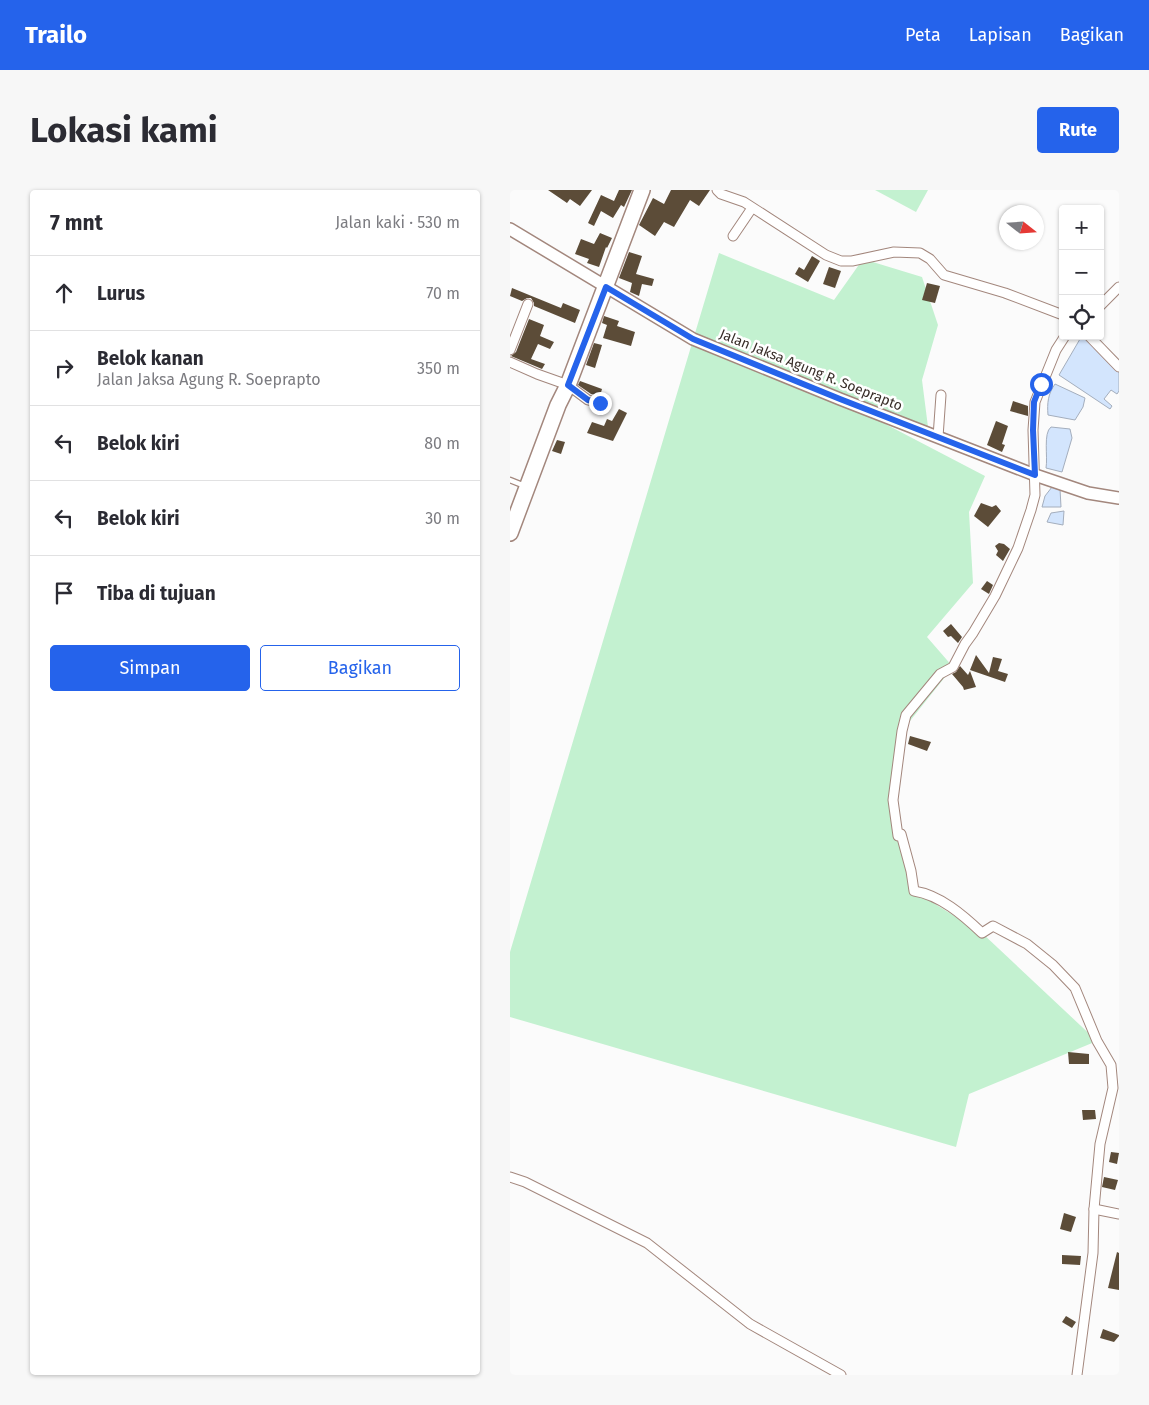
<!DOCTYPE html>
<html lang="id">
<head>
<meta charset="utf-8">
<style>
	body { margin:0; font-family:"Fira Sans",sans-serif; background:#f7f7f7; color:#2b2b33 }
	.controls { position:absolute; right:15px; top:15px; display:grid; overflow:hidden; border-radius:5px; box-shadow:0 1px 4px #0004 }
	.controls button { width:45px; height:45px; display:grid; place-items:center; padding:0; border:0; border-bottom:1px solid #e1e1e2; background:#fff; color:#2b2b33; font:25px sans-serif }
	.compass { position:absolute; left:489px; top:15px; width:45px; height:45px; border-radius:50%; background:#fff; box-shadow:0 1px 4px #0004; rotate:107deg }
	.stop { position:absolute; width:15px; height:15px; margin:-11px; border:4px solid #2563eb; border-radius:50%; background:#fff }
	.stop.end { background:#2563eb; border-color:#fff; box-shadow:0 1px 5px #0008 }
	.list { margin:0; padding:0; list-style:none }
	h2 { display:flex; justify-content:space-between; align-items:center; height:65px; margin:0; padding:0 20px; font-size:21px }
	h2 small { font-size:16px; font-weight:400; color:#7c7c81 }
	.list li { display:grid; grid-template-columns:32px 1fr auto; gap:15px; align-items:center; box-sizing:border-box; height:75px; padding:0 20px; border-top:1px solid #e1e1e2 }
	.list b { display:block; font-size:19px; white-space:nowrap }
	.list p { margin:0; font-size:16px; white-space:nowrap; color:#7c7c81 }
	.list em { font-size:16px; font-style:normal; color:#7c7c81 }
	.actions { display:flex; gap:10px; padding:15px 20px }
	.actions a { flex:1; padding:11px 0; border:1px solid #2563eb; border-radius:5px; text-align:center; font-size:18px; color:#2563eb }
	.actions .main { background:#2563eb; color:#fff }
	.icon { flex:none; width:28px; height:28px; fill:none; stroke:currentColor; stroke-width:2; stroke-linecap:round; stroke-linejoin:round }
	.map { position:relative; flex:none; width:609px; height:1185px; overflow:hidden; border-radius:5px }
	header { display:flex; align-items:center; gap:30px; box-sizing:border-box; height:70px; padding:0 25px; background:#2563eb; color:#fff }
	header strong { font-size:24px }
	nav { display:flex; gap:28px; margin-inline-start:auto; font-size:18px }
	.intro { display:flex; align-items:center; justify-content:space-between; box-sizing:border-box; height:120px; padding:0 30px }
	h1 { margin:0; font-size:35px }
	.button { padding:12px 22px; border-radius:5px; background:#2563eb; color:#fff; font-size:18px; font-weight:700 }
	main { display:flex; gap:30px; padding:0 30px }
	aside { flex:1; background:#fff; border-radius:5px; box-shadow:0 1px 4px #0004 }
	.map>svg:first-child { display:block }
	.green { fill:#c3f1d0 }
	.water { fill:#d3e5fd; stroke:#a4aebd }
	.building { fill:#5c4c38 }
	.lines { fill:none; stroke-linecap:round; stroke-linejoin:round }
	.service-casing { stroke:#a3877d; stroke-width:7 }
	.minor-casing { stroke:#a3877d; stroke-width:11 }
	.tertiary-casing { stroke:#a3877d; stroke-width:14 }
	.primary-casing { stroke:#a3877d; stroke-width:18 }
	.service { stroke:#fff; stroke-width:4.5 }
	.minor { stroke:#fff; stroke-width:9 }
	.tertiary { stroke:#fff; stroke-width:11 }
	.primary { stroke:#fff; stroke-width:15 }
	.route { stroke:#2563eb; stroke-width:6 }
	.labels { text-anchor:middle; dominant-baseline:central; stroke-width:5; stroke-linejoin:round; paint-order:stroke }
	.street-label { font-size:14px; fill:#382d28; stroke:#fff }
</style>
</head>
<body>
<header>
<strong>Trailo</strong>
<nav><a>Peta</a><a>Lapisan</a><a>Bagikan</a></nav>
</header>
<div class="intro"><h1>Lokasi kami</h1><a class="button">Rute</a></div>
<main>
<aside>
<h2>7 mnt<small>Jalan kaki · 530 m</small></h2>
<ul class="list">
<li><svg class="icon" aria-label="ahead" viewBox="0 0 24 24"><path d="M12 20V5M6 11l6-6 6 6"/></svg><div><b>Lurus</b></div><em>70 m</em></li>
<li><svg class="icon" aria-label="right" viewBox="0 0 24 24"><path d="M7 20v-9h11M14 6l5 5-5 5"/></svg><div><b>Belok kanan</b><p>Jalan Jaksa Agung R. Soeprapto</p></div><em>350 m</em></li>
<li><svg class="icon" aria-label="left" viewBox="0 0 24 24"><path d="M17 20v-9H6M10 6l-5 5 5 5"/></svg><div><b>Belok kiri</b></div><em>80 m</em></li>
<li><svg class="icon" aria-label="left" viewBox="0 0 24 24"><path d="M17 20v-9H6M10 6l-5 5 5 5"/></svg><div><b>Belok kiri</b></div><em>30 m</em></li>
<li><svg class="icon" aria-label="arrive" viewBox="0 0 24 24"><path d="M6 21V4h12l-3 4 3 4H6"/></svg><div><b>Tiba di tujuan</b></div></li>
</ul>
<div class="actions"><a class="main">Simpan</a><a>Bagikan</a></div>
</aside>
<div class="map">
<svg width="609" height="1185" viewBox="0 0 609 1185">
	<rect width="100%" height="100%" fill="#fbfbfb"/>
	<g class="green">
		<polygon points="365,0 418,0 406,22"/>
		<polygon points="209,63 324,110 353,69 412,87 428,135 412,190 418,237 337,214 475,286 459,322 463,393 417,447 443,477 392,541 383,610 404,701 472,743 587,851 459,904 446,957 0,827 0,762"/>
	</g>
	<g class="water">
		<polygon points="570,149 581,149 609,181 609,201 607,204 601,200 594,209 602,216 600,219 549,185"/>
		<path d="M 545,194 L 575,208 L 573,217 L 565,230 L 538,225 C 537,213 538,204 545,194 Z"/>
		<path d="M 541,237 L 560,239 L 562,248 L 552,282 L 536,278 C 538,267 533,243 541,237 Z"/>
		<polygon points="542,297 550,299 551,317 532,317 535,306"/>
		<polygon points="554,321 553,335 537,332 541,323"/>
	</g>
	<g class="building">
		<polygon points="38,0 82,0 70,16 60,9 57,13"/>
		<polygon points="109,0 122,0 114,17 111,15 103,28 91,21 84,36 78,33 91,5 104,11"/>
		<polygon points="161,0 200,0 189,16 180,10 164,37 154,32 145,46 129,35 143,8 154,14"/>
		<polygon points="90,43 102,48 97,58 96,57 89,77 77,73 79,69 65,64 71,49 84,54"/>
		<polygon points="119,62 132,66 126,84 144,89 142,96 132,94 129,106 120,102 122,93 109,88"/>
		<polygon points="302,66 310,71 298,92 285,84 289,77 294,80"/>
		<polygon points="319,77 331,81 325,98 313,94"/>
		<polygon points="417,93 430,96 425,113 412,110"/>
		<polygon points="2,98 51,118 53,113 70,120 65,133 24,116 24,113 21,108 17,108 12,111 0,106"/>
		<polygon points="94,126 109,131 107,136 125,142 121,156 93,148 97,135 92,133"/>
		<polygon points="19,129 34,135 30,146 44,152 40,159 28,154 21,169 35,174 32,179 1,166 6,162"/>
		<polygon points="84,153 92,155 85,178 76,175"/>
		<polygon points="70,191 92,199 90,206 81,204 68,195"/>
		<polygon points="503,211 518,216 518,226 500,221"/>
		<polygon points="109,219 117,223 103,251 77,243 82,232 94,236 97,229 102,231"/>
		<polygon points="486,231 498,236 492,254 495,255 492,262 477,255"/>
		<polygon points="47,250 55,252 51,264 42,261"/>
		<polygon points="471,313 482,317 486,315 491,321 478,337 464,326"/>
		<polygon points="489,353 494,354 500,359 493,371 486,365 488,361 485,356"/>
		<polygon points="477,391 483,395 479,404 471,399"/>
		<polygon points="441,434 452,447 448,453 441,446 438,447 433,441"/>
		<polygon points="466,465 479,483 483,467 492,469 488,481 498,484 495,492 460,480"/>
		<polygon points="450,476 458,485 460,481 466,497 454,500 453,497 442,484 446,482"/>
		<polygon points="400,546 421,552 417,561 398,554"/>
		<polygon points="558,862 579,864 579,874 559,874"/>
		<polygon points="572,920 585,920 586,929 573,930"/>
		<polygon points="601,962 609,963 607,974 599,972"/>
		<polygon points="594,987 608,990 605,1000 592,997"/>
		<polygon points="554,1023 566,1027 561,1042 550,1039"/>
		<polygon points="607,1062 609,1063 609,1100 598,1098"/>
		<polygon points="552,1065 571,1066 570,1075 552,1074"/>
		<polygon points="556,1126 566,1132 562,1138 552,1132"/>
		<polygon points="593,1139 609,1145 609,1146 604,1152 590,1148"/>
	</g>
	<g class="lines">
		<defs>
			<polyline id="service" points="0,290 15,296"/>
			<g id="minor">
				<polyline points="207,0 211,4 234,12 316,65 331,71 342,71 384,62 410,63 420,69 434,85 495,103 553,125"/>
				<polyline points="223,46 242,18"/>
				<polyline points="590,116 609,97"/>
				<path d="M 555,146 L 546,160 L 525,212 L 523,240 L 525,305 L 521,320 L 508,358 L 485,406 L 463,443 L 455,454 L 443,477 L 430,484 L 396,525 L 392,541 L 383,610 L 388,646 L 391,644 L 401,681 L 404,701 C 430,705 453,725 472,743 L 483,736 L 517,754 L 543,775 L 565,798 L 587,851 L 601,875 L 603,898 L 590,954 L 584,1019 L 583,1063 L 567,1185"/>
				<polyline points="579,146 609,177"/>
				<polyline points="0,160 18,114"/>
				<polyline points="0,172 27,184 58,195 78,210 90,213"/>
				<polyline points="428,247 431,205"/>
				<polyline points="0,987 15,992 137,1053 240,1134 331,1185"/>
				<polyline points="584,1019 609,1024"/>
			</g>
			<polyline id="tertiary" points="0,39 183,149 330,209 525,285 578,303 609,308"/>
			<polyline id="primary" points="0,343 48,215 58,195 132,0"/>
		</defs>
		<use href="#service" class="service-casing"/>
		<use href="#minor" class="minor-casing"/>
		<use href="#tertiary" class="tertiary-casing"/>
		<use href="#primary" class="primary-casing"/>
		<use href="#service" class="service"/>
		<use href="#minor" class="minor"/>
		<use href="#tertiary" class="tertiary"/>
		<use href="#primary" class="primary"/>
	</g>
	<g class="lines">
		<polyline class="route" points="90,213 78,210 58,195 96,97 183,149 330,209 525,285 523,240 524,212 531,194"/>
	</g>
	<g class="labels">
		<g class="street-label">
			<text transform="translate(301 180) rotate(22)">Jalan Jaksa Agung R. Soeprapto</text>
		</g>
	</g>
</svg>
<div class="controls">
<button>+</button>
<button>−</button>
<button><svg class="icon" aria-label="locate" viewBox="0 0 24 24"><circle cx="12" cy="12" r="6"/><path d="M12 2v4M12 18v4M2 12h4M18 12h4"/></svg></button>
</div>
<svg class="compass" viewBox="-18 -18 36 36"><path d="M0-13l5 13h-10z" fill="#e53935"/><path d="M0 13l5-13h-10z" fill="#7c7c81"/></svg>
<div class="stop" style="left:531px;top:194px"></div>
<div class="stop end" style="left:90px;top:213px"></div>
</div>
</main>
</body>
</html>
